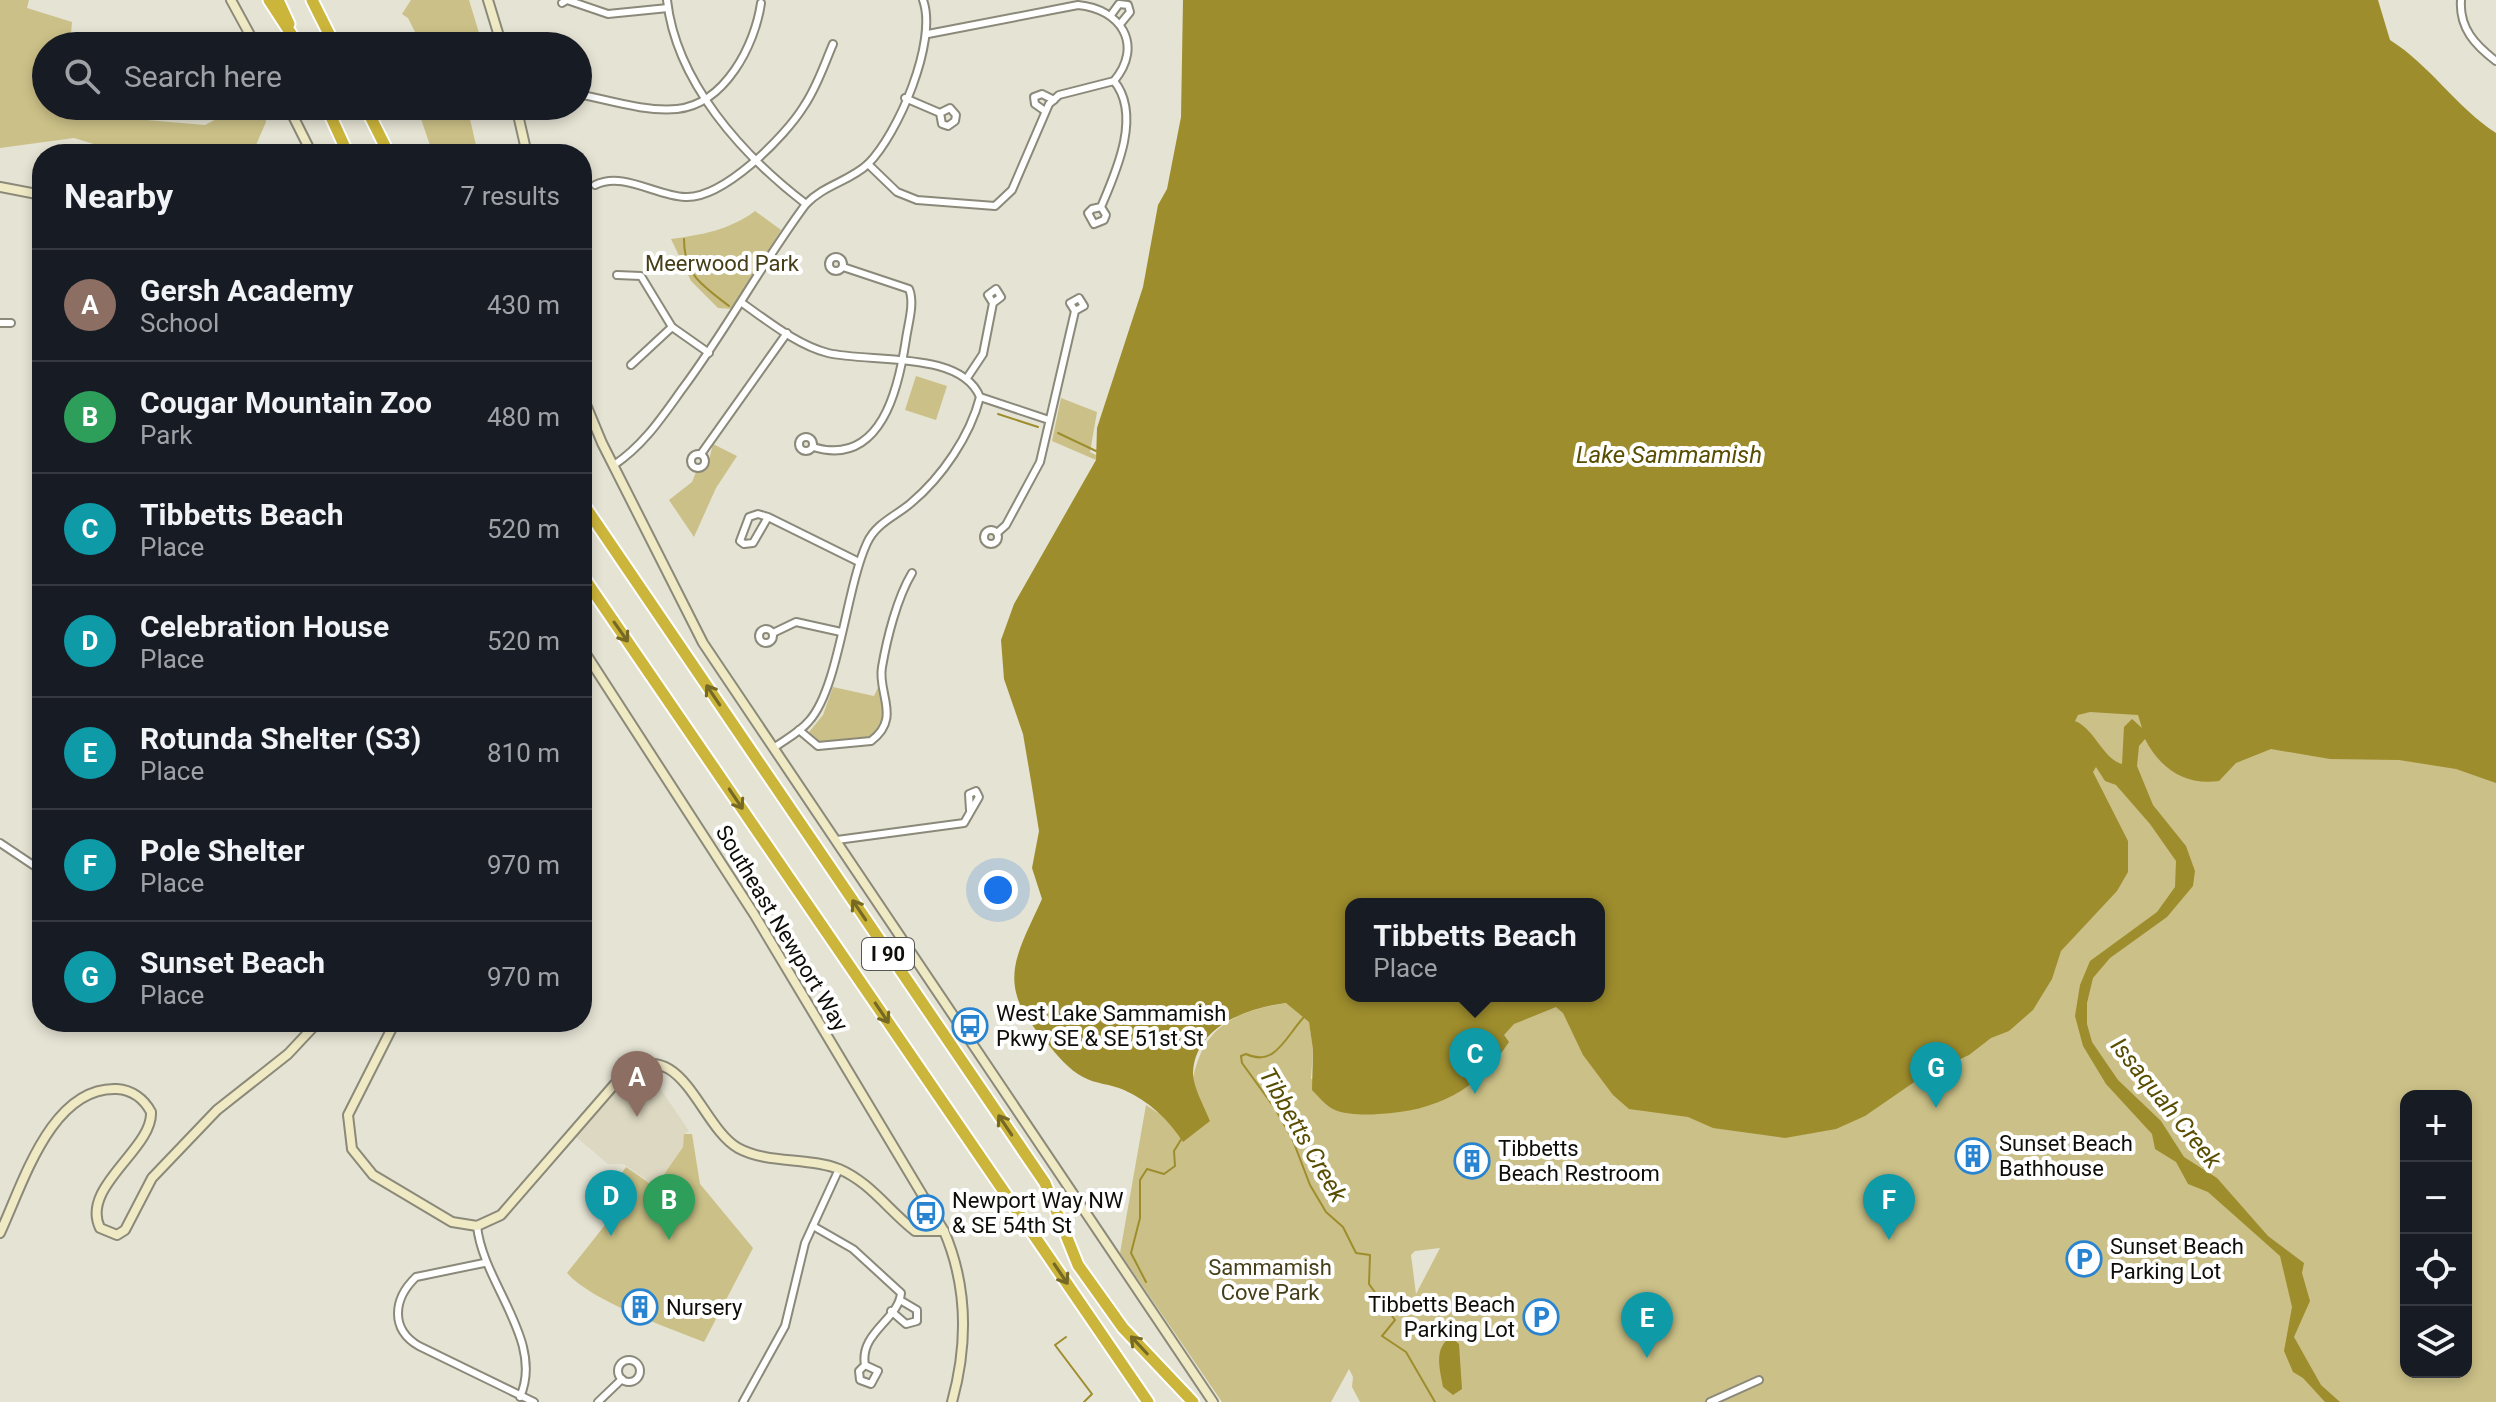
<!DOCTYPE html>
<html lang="en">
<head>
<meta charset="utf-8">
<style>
	body { margin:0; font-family:Roboto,sans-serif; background:#20242c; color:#f1f3f6 }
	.controls { position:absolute; right:24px; bottom:24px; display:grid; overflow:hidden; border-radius:16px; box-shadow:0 4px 12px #0003 }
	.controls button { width:72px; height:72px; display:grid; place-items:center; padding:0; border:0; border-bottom:2px solid #363941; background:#171b24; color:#f1f3f6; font:40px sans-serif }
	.you { position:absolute; left:998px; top:890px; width:28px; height:28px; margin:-20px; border:6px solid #fff; border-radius:50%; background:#1a73e8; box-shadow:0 0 0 12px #1a73e833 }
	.badge { display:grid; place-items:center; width:52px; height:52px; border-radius:50%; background:#2883d0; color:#fff; font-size:26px; font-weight:700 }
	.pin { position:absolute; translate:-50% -66px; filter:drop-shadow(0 2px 4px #0008) }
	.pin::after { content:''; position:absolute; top:42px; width:28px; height:24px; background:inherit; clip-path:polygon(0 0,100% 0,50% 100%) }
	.popup { position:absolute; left:1345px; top:898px; width:260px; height:104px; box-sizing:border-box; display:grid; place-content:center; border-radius:16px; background:#171b24; filter:drop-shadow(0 2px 6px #0005); font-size:26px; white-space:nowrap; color:#9ea1a6 }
	.popup b { font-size:30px; color:#f1f3f6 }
	.popup::after { content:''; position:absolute; left:50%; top:100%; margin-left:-16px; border:16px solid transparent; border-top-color:#171b24 }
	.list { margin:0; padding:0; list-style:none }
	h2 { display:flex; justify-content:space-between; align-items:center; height:104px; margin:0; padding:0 32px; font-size:34px }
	h2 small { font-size:26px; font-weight:400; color:#9ea1a6 }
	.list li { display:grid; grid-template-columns:52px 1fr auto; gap:24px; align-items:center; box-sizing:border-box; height:112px; padding:0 32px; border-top:2px solid #363941 }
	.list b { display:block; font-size:30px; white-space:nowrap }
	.list p { margin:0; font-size:26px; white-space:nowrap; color:#9ea1a6 }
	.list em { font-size:26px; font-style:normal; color:#9ea1a6 }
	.icon { flex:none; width:44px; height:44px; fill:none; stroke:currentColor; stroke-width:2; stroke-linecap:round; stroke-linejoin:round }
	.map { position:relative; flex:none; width:2496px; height:1402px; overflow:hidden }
	.search { position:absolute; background:#171b24; box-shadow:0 4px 12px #0003; left:32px; top:32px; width:560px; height:88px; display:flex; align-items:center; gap:20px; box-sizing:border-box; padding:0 28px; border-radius:44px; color:#9ea1a6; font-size:30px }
	.panel { position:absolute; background:#171b24; box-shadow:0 4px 12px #0003; left:32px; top:144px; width:560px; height:888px; border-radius:32px }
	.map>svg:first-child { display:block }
	.built { fill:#dcd8c1 }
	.green { fill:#cbc087; fill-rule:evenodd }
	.water { fill:#9e8d2d; fill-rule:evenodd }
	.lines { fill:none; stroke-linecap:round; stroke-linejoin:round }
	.stream { stroke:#9e8d2d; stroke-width:2 }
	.street-casing { stroke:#8b897a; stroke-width:10 }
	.secondary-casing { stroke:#8b897a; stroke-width:12 }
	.highway-casing { stroke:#fff; stroke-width:15 }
	.street { stroke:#fff; stroke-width:6 }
	.secondary { stroke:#efe9c4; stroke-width:8 }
	.highway { stroke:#cbb53b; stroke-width:11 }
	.oneway { stroke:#766924 }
	.labels { text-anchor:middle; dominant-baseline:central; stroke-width:8; stroke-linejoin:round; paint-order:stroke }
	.shield { fill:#fff; stroke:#565652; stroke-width:2 }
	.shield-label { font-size:20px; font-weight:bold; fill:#0e0d08 }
	.park-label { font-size:22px; fill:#453e17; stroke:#fff }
	.street-label { font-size:22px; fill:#0e0d08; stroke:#fff }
	.poi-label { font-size:22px; fill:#0e0d08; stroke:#fff; text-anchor:start }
	.water-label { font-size:24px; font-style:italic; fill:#594d01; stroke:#fff }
</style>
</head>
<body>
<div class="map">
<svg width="2496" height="1402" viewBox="0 0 2496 1402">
	<rect width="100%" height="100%" fill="#e5e3d3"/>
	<polygon class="built" points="647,1069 689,1131 685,1133 683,1147 655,1186 624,1164 608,1164 575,1136 625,1080"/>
	<g class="green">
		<polygon points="0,0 29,0 27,8 72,22 70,46 46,46 46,106 86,106 100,116 205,125 241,106 264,106 266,122 252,154 126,154 74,138 0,148"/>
		<polygon points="411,0 469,0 483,46 422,46 408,18 402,14"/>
		<polygon points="457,106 467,106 478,154 433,154 419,113"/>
		<path d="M 755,211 L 781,230 L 733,309 L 718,308 L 691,281 L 671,239 C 701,235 730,230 755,211 Z"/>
		<polygon points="916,376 947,386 936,420 905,410"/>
		<polygon points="1061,398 1097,412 1090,452 1096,455 1096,460 1052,441"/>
		<polygon points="713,444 737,456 716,488 694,537 669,500 692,482 696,472 707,468"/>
		<polygon points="882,679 889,711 875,739 818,746 805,737 823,715 833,687 874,696"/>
		<path d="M 2050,695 L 2496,737 L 2496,1402 L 1360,1402 L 1352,1387 L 1353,1377 L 1349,1369 L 1331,1402 L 1222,1402 L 1120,1253 L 1146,1105 L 1169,1120 L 1183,1142 C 1195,1061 1192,1017 1287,1003 L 1309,1021 L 1313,1050 L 1311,1079 L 1438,1049 L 1582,996 L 1595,1017 L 2039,709 ZM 2406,1096 L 2466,1096 L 2466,1372 L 2406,1372 ZM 1440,1248 L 1416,1294 L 1411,1255 L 1415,1251 Z"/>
		<path d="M 684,1134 L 692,1134 L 700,1184 L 753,1248 L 704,1342 C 667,1327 593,1302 567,1273 L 609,1220 L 603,1214 L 627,1190 L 616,1181 L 626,1167 L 655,1187 L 683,1147 Z"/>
	</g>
	<g class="water">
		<path d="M 1183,0 L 2378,0 L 2390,40 C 2430,65 2456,107 2496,133 L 2496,783 L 2456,769 L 2399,760 L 2330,759 L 2271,749 L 2236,763 L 2219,781 C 2184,786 2159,767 2145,739 L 2139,746 L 2137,766 L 2153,805 L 2186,846 L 2195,871 L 2193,886 L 2167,917 L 2110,958 L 2093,978 L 2087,1003 L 2087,1024 L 2092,1042 L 2118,1080 L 2161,1121 L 2184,1157 L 2217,1178 L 2268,1236 L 2304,1263 L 2302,1273 L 2310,1301 L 2294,1337 L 2321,1385 L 2340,1402 L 2325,1402 L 2303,1378 L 2293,1372 L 2284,1351 L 2292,1307 L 2280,1256 L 2208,1192 L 2188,1184 L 2176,1162 L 2155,1149 L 2152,1134 L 2106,1084 L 2083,1046 L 2075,1016 L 2080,985 L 2090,961 L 2157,912 L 2175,887 L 2176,861 L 2150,824 L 2116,785 L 2105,781 L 2096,767 L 2093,772 L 2128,841 L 2128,872 L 2117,891 L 2061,951 L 2052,979 L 2033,1010 L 2009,1031 L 1991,1038 L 1969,1055 L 1923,1076 L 1865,1116 L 1836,1129 L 1785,1138 L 1713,1128 L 1688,1117 L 1629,1109 L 1613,1095 L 1583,1055 L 1563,1013 L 1556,1007 L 1514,1024 L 1504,1035 L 1509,1042 C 1477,1091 1436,1111 1379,1114 C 1367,1115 1347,1115 1335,1110 C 1327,1107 1318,1096 1312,1090 L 1313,1050 L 1309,1022 L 1286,1003 C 1248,1008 1195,1026 1193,1073 C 1193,1087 1205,1108 1210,1121 L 1183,1142 C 1169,1120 1149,1101 1124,1090 C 1111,1084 1095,1084 1083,1077 C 1069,1070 1057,1055 1047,1043 C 995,986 1014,960 1042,899 L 1032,868 L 1039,831 L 1031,781 L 1023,734 L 1004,679 L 1001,640 L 1014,604 L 1096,460 L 1097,428 L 1143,287 L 1158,205 L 1167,189 L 1181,117 ZM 2090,712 L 2138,715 L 2142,728 L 2132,719 L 2124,727 L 2122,764 C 2103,759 2094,728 2075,721 L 2078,715 ZM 1599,904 L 1599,996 L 1351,996 L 1351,904 Z"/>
		<path d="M 1451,1337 L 1459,1344 L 1462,1389 L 1453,1395 L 1443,1387 C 1440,1369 1433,1348 1451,1337 Z"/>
	</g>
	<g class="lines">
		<g class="stream">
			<path d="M 684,239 C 684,275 702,285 729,306"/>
			<polyline points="998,414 1038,427"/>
			<polyline points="1058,433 1096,451"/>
			<path d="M 1304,1017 C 1286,1036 1275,1068 1246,1054 L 1241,1056 L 1242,1063 L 1274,1107 L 1292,1138 L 1310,1185 L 1326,1212 L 1343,1227 L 1356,1253 L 1370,1255 L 1369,1284 L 1395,1320 L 1382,1336 L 1406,1352 L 1435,1402"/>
			<polyline points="1146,1282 1131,1253 1140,1218 1140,1180 1147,1169 1164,1174 1175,1166 1174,1151 1182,1138"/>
			<polyline points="1066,1337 1055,1345 1092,1394 1084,1402"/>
		</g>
		<defs>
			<g id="street">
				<path d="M 667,0 C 676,82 742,155 806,204"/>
				<path d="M 2461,0 C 2459,28 2475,45 2496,61"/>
				<polyline points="562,3 567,0 608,14 668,8"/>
				<polyline points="1111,15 1119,4 1128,5 1130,12 1121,23"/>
				<path d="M 578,94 C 609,100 645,112 677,109 C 725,104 755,45 761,3"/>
				<polyline points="905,98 940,113 942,124 948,126 955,121 956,115 950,108 940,113"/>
				<polyline points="1045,111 1035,104 1034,97 1042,94 1054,100"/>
				<path d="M 868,164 L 897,192 L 917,200 L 995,206 L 1012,190 L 1049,104 L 1059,95 L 1114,81 C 1144,45 1121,9 1078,5 L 928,34"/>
				<path d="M 595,185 C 623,171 656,196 685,197 C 723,199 785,137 804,106 C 817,87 824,65 833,44"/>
				<path d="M 1101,207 L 1106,215 L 1104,220 L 1094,224 L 1088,213 L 1092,209 L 1101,207 C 1116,172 1142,115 1114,81"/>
				<circle cx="836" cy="264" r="7"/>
				<polyline points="617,275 641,276 672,327 709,353"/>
				<path d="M 742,303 C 768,321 797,345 828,353 C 870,363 961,350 980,397 L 1049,420"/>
				<polyline points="0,323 11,323"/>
				<polyline points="631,365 672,327"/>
				<polyline points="967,378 983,354 993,303 988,295 996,289 1001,297 993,303"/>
				<circle cx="806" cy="444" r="7"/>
				<path d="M 813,447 C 882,468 899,386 906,339 C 908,324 915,303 909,289 L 843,267"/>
				<circle cx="698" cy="461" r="7"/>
				<polyline points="701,454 787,333"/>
				<path d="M 614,465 C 644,445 662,417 683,388 C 727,329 762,263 806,204 C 824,185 850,181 868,164 C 898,134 938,41 923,0"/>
				<polyline points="768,517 753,543 744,544 740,541 749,517 758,514 768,517 859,562"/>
				<circle cx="991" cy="537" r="7"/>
				<polyline points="997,533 1006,525 1040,462 1075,311 1070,303 1079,298 1084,306 1075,311"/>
				<circle cx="766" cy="636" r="7"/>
				<polyline points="773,633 796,622 841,632"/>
				<path d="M 799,730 L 818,746 L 871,741 C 902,718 877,693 882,667 C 887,638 897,598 912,573"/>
				<path d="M 775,747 C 786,739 800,732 809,721 C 839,688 846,588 867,543 C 876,523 896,516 911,503 C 942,477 970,436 980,397"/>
				<polyline points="837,840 964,823 979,797 976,791 969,794 970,810"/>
				<polyline points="0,843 42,871"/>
				<path d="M 477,1226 C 483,1284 545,1341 520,1397"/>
				<path d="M 813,1226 L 853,1249 L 901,1293 C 899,1319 859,1333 865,1365 L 859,1371 L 860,1380 L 871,1384 L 878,1371 L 865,1365"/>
				<path d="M 484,1263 L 416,1277 C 393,1299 390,1329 419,1346 L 534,1402"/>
				<polyline points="891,1311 906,1324 917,1321 917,1310 900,1300"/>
				<circle cx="629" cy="1371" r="11"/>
				<polyline points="598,1402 622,1379"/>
				<polyline points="743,1402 785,1326 805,1243 839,1169"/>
				<polyline points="1710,1402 1759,1380"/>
			</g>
			<g id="secondary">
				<polyline points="231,0 256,46"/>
				<polyline points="488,0 502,46"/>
				<polyline points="288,106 312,154"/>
				<polyline points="516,106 527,154"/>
				<polyline points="0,187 42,195"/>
				<polyline points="582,395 602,443 703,643 1213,1402"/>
				<path d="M 582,648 L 754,914 L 944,1231 C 968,1287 968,1344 952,1402"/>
				<path d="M 395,1022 L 348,1115 L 352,1149 L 373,1175 L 452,1222 L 477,1226 L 501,1215 L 620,1078 C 681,1028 699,1126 738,1148 C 767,1164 808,1157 839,1169 C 870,1182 889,1211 915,1231 L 944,1231"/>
				<path d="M 0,1233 C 23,1184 51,1086 117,1089 C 132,1090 144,1099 151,1112 C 153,1149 80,1187 100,1228 L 117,1235 L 125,1230 L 152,1178 L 217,1110 L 288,1054 L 318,1022"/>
			</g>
			<g id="highway">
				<polyline points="269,0 299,46"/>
				<polyline points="278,0 289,24"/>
				<polyline points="312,0 335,46"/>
				<polyline points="326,106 348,154"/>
				<polyline points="365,106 389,154"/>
				<polyline points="582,502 1045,1183 1078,1265 1123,1328 1193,1402"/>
				<polyline points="582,575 1148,1402"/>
			</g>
		</defs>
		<use href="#street" class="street-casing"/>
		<use href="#secondary" class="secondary-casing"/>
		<use href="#highway" class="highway-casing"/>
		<use href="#street" class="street"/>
		<use href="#secondary" class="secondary"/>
		<use href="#highway" class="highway"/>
	</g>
	<defs><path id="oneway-shaft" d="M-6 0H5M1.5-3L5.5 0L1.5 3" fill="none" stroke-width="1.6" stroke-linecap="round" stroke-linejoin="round" transform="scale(2)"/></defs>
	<g class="oneway">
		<use href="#oneway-shaft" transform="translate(621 632) rotate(55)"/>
		<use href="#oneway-shaft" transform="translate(713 695) rotate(-124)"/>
		<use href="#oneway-shaft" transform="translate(736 799) rotate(56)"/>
		<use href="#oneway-shaft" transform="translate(859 910) rotate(-124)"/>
		<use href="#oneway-shaft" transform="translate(882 1013) rotate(56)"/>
		<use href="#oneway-shaft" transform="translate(1005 1125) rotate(-124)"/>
		<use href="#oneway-shaft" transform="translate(1061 1274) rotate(56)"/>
		<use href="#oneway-shaft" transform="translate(1139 1345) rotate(-133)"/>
	</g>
	<defs>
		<symbol id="bus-ring" viewBox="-11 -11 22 22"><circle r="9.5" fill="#fff" stroke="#2883d0" stroke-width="1.5"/><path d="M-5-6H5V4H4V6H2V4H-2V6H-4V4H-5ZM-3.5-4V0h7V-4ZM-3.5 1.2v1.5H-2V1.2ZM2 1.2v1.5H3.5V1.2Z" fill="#2883d0"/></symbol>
		<symbol id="building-ring" viewBox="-11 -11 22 22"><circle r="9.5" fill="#fff" stroke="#2883d0" stroke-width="1.5"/><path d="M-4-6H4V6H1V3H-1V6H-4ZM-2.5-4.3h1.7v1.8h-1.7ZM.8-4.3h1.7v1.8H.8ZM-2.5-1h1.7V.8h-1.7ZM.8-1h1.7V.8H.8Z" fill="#2883d0"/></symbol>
		<symbol id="parking-ring" viewBox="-11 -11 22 22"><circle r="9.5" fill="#fff" stroke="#2883d0" stroke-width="1.5"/><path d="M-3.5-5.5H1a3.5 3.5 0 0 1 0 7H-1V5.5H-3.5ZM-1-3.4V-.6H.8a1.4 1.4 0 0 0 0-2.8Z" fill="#2883d0"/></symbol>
	</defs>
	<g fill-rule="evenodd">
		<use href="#bus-ring" x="950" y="1006" width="40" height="40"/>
		<use href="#building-ring" x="1953" y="1136" width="40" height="40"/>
		<use href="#building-ring" x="1452" y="1141" width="40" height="40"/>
		<use href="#bus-ring" x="906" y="1193" width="40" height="40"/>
		<use href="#parking-ring" x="2064" y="1239" width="40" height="40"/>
		<use href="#building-ring" x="620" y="1287" width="40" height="40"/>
		<use href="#parking-ring" x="1521" y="1297" width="40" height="40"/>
	</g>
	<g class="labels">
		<rect class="shield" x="862" y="938" width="52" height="32" rx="6"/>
		<g class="shield-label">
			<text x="888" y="954">I 90</text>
		</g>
		<g class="park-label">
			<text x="722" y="263">Meerwood Park</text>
			<text x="1270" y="1267">Sammamish<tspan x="1270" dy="25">Cove Park</tspan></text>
		</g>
		<g class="street-label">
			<text transform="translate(782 928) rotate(59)">Southeast Newport Way</text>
		</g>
		<g class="poi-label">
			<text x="996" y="1013">West Lake Sammamish<tspan x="996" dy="25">Pkwy SE &amp; SE 51st St</tspan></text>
			<text x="1999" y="1143">Sunset Beach<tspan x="1999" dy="25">Bathhouse</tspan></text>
			<text x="1498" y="1148">Tibbetts<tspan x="1498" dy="25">Beach Restroom</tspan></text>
			<text x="952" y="1200">Newport Way NW<tspan x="952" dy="25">&amp; SE 54th St</tspan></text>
			<text x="2110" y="1246">Sunset Beach<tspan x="2110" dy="25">Parking Lot</tspan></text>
			<text x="1515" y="1304" text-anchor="end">Tibbetts Beach<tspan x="1515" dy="25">Parking Lot</tspan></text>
			<text x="666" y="1307">Nursery</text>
		</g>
		<g class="water-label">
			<text x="1669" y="455">Lake Sammamish</text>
			<text transform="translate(2166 1103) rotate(51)">Issaquah Creek</text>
			<text transform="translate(1303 1135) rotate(60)">Tibbetts Creek</text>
		</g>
	</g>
</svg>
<div class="controls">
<button>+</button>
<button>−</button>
<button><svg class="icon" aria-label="locate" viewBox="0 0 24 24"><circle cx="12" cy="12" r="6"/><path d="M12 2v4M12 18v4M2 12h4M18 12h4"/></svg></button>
<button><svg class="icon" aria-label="layers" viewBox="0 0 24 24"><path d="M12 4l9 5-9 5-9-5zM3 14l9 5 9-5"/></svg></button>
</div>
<div class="you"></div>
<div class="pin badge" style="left:637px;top:1117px;background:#8d6e63">A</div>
<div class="pin badge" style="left:669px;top:1240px;background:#2e9e5b">B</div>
<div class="pin badge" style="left:1475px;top:1094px;background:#0f9aa8">C</div>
<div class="popup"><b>Tibbetts Beach</b>Place</div>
<div class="pin badge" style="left:611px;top:1236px;background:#0f9aa8">D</div>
<div class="pin badge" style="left:1647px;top:1358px;background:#0f9aa8">E</div>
<div class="pin badge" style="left:1889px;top:1240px;background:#0f9aa8">F</div>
<div class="pin badge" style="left:1936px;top:1108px;background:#0f9aa8">G</div>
<div class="search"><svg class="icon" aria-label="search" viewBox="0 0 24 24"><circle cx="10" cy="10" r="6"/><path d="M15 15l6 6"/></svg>Search here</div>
<section class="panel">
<h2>Nearby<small>7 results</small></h2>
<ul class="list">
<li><span class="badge" style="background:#8d6e63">A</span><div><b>Gersh Academy</b><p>School</p></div><em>430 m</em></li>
<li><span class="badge" style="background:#2e9e5b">B</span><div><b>Cougar Mountain Zoo</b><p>Park</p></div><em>480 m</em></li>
<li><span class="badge" style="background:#0f9aa8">C</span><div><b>Tibbetts Beach</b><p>Place</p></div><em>520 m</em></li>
<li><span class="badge" style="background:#0f9aa8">D</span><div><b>Celebration House</b><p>Place</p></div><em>520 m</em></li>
<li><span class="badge" style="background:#0f9aa8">E</span><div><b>Rotunda Shelter (S3)</b><p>Place</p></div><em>810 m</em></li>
<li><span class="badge" style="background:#0f9aa8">F</span><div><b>Pole Shelter</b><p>Place</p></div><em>970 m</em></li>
<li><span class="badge" style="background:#0f9aa8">G</span><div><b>Sunset Beach</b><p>Place</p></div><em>970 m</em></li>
</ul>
</section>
</div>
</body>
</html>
